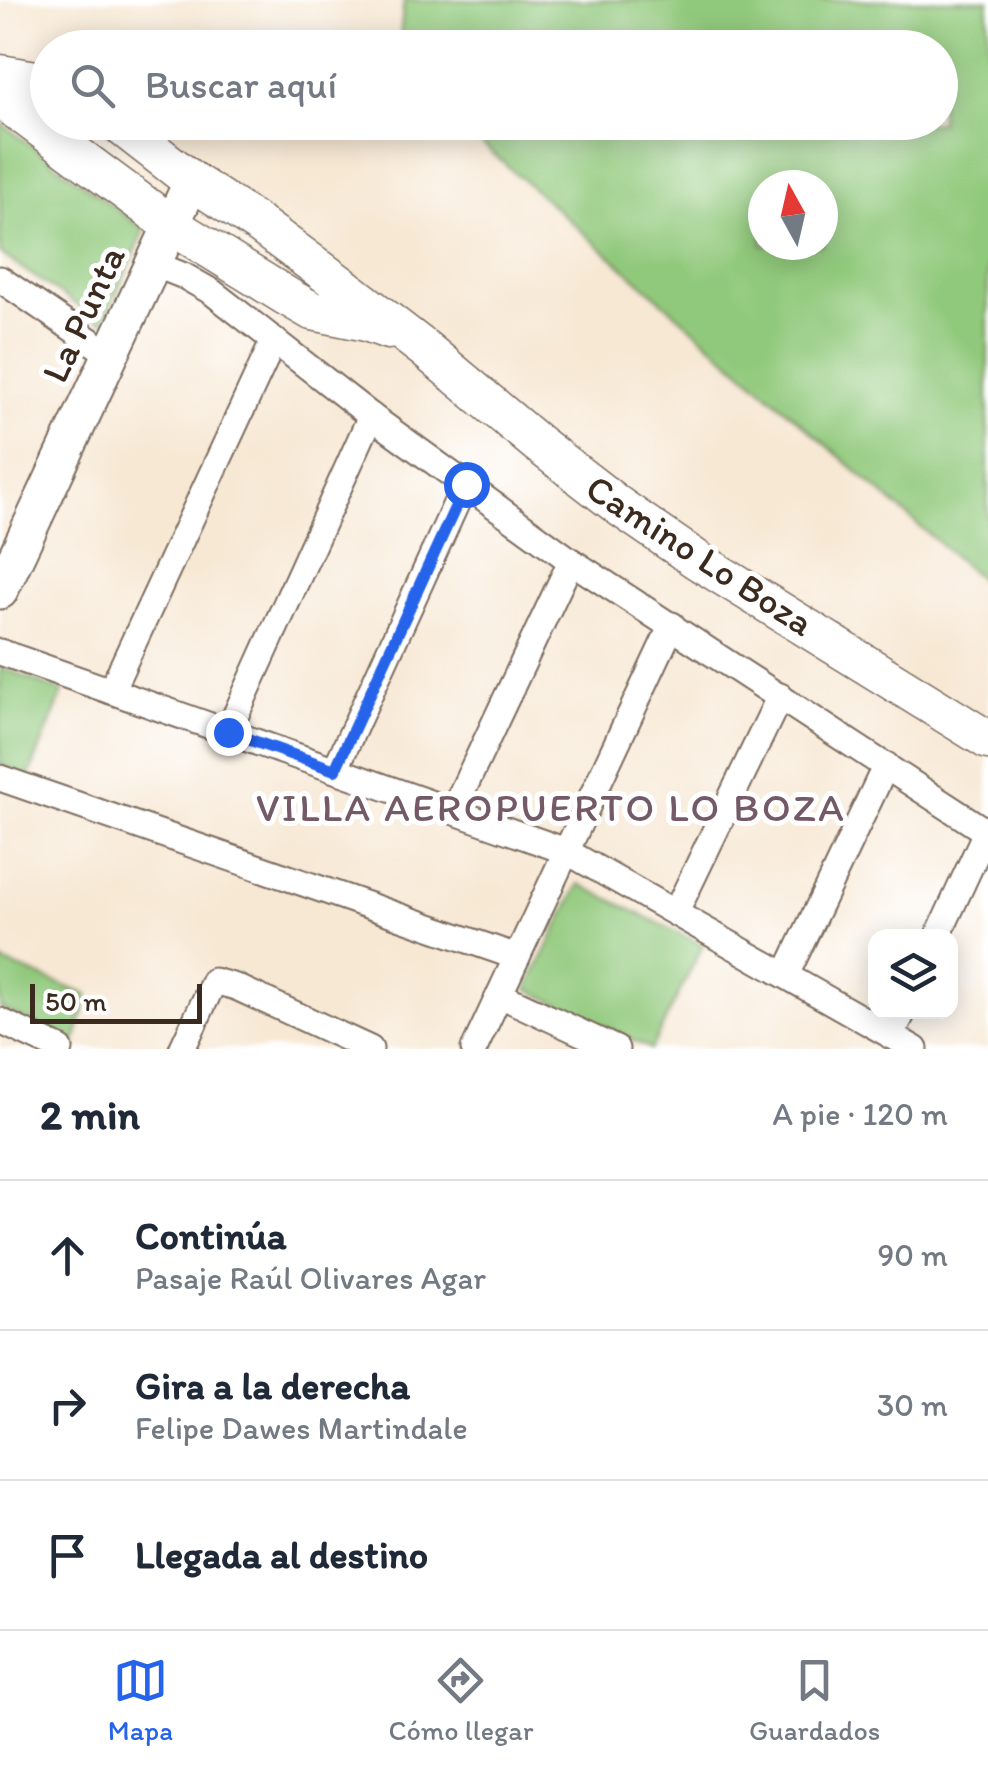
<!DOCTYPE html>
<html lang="es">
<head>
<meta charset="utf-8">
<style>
	body { margin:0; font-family:Itim,sans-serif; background:#f2f2f3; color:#1f2937 }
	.controls { position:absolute; right:30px; bottom:30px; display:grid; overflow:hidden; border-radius:20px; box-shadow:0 5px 25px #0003 }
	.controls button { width:90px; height:90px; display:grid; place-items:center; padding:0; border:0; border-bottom:2px solid #e0e1e3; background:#fff; color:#1f2937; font:50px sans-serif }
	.compass { position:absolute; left:748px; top:170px; width:90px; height:90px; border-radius:50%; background:#fff; box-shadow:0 5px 25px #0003; rotate:352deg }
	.scale { position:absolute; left:30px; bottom:25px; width:172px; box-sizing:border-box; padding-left:10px; border:5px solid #3b2a1e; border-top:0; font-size:28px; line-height:35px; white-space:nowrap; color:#3b2a1e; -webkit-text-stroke:8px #fff; paint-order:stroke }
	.stop { position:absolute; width:30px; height:30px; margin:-22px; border:8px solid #2563eb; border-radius:50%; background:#fff }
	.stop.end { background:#2563eb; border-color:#fff; box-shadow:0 2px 10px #0008 }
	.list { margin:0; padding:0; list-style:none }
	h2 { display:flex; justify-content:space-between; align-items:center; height:130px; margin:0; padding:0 40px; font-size:42px }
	h2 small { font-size:32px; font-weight:400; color:#747a83 }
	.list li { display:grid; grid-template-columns:65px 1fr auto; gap:30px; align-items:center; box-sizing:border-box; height:150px; padding:0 40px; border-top:2px solid #e0e1e3 }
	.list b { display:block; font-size:38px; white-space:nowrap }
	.list p { margin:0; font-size:32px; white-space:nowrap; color:#747a83 }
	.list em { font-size:32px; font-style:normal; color:#747a83 }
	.icon { flex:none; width:55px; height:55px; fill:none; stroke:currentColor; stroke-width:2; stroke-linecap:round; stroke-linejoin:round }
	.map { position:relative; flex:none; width:988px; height:1049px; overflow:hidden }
	.search { position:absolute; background:#fff; box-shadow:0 5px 25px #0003; left:30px; right:30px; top:30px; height:110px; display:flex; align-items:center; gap:25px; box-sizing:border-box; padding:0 35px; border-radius:55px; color:#747a83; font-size:38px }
	.sheet { height:580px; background:#fff }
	nav { display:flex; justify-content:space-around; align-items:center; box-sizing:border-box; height:140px; border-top:2px solid #e0e1e3; background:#fff; font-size:28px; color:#747a83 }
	nav a { display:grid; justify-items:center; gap:5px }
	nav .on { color:#2563eb }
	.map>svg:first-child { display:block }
	.green { fill:#91c97c; stroke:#667a4d; stroke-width:2.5; fill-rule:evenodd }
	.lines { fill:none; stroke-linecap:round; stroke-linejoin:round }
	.street-casing { stroke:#7d6c5e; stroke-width:29 }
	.secondary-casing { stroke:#7d6c5e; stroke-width:39 }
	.primary-casing { stroke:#7d6c5e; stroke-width:41 }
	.street { stroke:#fff; stroke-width:25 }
	.secondary { stroke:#fff; stroke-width:35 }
	.primary { stroke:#fff; stroke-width:38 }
	.route { stroke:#2563eb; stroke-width:12 }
	.labels { text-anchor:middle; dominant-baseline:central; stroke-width:10; stroke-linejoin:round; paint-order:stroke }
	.street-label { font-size:38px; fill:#3b2a1e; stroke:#fff }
	.neighbourhood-label { font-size:40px; letter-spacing:2.5px; fill:#735a66; stroke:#fff }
</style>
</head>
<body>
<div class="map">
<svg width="988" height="1049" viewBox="0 0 988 1049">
	<rect width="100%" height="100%" fill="#fff"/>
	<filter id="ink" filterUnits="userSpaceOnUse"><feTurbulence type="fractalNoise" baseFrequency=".01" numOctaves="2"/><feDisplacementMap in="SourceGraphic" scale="20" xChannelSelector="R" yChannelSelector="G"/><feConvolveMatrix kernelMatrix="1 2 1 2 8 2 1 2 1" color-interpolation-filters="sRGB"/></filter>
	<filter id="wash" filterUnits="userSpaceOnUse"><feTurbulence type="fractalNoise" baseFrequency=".0048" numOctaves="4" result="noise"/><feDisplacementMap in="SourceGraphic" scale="40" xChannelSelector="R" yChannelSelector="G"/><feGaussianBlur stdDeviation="2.25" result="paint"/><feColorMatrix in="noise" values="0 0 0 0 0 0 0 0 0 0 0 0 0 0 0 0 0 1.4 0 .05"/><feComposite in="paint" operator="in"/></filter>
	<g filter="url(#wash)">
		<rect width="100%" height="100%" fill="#f7e8d4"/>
		<g class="green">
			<path d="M 404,0 L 988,0 L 988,586 L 458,123 L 940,122 L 940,48 L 399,47 ZM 823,185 L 823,245 L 763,245 L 763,185 Z"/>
			<polygon points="0,122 145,230 103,323 0,253"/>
			<polygon points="0,667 63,692 29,776 0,764"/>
			<polygon points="579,884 703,945 651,1049 527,989"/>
			<polygon points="0,961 88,995 75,1043 0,1008"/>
		</g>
	</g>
	<g filter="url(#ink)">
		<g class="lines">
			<defs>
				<g id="street">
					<polyline points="154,264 184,276 212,292 371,416 571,561 988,833"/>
					<polyline points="0,279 111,355"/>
					<polyline points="0,652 566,851 915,1049"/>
					<polyline points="111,691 274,340"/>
					<polyline points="228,732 371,416"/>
					<polyline points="335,770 465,484"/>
					<polyline points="0,778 517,957"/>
					<polyline points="453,811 571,561"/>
					<polyline points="676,912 780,696"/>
					<polyline points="938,936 986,832"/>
					<polyline points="786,975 886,765"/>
					<polyline points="500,995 616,1049"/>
					<polyline points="0,1021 60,1049"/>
					<polyline points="891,1036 903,1012"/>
					<polyline points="182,1049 214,981 236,987 370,1049"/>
					<polyline points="474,1049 672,625"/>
				</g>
				<polyline id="secondary" points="0,591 192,181"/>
				<g id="primary">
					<polyline points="0,74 48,82"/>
					<polyline points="0,98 171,225 286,296 312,311 366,322 388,330"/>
					<polyline points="116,122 192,181 260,225 344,287 426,350 537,443 620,507 697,560 988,740"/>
				</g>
			</defs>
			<use href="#street" class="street-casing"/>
			<use href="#secondary" class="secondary-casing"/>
			<use href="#primary" class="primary-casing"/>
			<use href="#street" class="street"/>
			<use href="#secondary" class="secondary"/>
			<use href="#primary" class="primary"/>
		</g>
	</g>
	<g class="lines" filter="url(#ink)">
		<polyline class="route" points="228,732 335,770 466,484"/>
	</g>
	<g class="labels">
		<g class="street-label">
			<text transform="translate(83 314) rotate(-65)">La Punta</text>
			<text transform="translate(700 555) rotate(33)">Camino Lo Boza</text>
		</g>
		<g class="neighbourhood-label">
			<text x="551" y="807">VILLA AEROPUERTO LO BOZA</text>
		</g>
	</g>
</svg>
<div class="controls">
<button><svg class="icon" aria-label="layers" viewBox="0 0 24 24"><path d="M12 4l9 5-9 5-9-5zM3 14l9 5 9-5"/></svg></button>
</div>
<svg class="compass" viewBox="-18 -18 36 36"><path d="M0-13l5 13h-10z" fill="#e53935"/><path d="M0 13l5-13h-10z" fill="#747a83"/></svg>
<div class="scale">50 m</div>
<div class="stop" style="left:466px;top:484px"></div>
<div class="stop end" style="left:228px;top:732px"></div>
<div class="search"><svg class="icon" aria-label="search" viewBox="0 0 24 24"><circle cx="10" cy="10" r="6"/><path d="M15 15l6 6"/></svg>Buscar aquí</div>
</div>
<section class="sheet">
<h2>2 min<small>A pie · 120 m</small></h2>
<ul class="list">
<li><svg class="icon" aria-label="ahead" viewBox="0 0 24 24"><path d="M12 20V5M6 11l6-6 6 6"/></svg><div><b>Continúa</b><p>Pasaje Raúl Olivares Agar</p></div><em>90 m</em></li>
<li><svg class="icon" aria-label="right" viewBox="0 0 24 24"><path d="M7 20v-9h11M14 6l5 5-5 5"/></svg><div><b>Gira a la derecha</b><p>Felipe Dawes Martindale</p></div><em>30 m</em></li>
<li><svg class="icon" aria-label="arrive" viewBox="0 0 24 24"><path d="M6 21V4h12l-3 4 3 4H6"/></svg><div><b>Llegada al destino</b></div></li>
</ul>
</section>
<nav>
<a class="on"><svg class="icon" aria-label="map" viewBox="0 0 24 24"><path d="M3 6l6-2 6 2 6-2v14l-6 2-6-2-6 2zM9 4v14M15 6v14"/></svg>Mapa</a>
<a><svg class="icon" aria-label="directions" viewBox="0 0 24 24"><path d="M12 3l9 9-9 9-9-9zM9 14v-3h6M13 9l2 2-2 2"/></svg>Cómo llegar</a>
<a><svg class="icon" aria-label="saved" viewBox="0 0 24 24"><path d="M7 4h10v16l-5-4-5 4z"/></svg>Guardados</a>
</nav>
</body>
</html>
